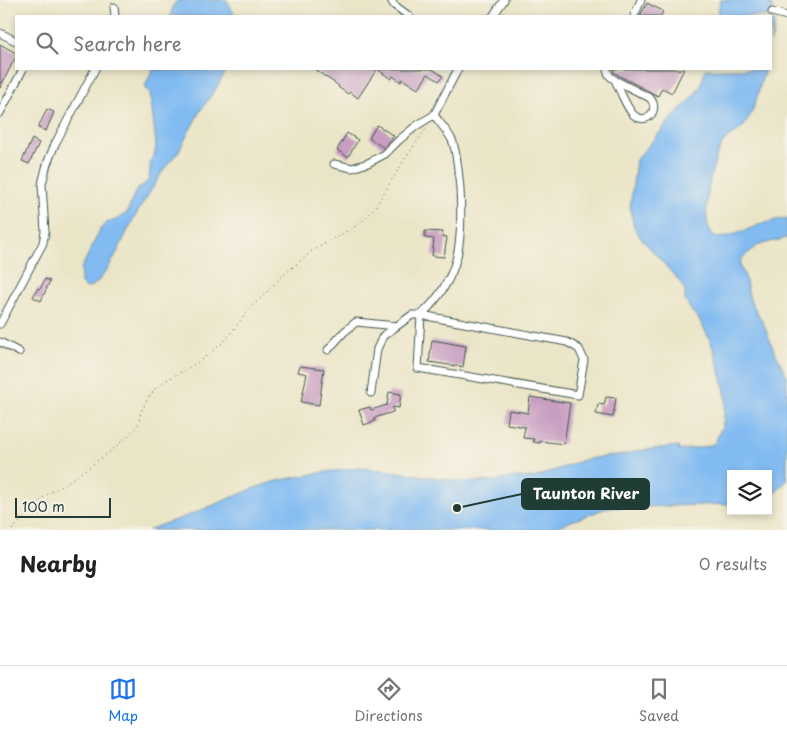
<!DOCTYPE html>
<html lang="en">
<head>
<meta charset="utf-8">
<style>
	body { margin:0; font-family:"Playpen Sans",sans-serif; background:#f2f2f2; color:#222 }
	.controls { position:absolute; right:15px; bottom:15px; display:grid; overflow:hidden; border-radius:0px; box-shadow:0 2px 8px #0003 }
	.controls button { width:45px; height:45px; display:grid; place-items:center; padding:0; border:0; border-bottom:1px solid #e0e0e0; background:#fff; color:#222; font:25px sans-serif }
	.scale { position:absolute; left:15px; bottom:12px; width:96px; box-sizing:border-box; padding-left:5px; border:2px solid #1f3d34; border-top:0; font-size:14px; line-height:18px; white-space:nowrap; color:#1f3d34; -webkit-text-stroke:4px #f7f3e8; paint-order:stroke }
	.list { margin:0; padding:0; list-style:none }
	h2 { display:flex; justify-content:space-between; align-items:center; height:65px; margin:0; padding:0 20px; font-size:21px }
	h2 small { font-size:16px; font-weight:400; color:#767676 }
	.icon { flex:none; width:28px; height:28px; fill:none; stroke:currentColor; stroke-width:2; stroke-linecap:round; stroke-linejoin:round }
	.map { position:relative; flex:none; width:787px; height:530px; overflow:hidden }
	.search { position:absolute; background:#fff; box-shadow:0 2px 8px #0003; left:15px; right:15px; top:15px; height:55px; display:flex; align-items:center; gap:12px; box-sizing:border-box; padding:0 18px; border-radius:0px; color:#767676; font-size:19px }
	.sheet { height:135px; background:#fff }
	nav { display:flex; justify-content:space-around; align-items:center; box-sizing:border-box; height:70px; border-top:1px solid #e0e0e0; background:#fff; font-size:14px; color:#767676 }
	nav a { display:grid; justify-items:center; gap:2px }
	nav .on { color:#1a73e8 }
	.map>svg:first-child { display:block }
	.water { fill:#81bbf2; stroke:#507c93 }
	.building { fill:#c79dc1 }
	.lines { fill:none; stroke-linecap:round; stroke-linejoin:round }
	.minor-casing { stroke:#3e564a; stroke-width:9 }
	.path { stroke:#3e564a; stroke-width:1; stroke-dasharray:1 4; stroke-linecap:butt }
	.minor { stroke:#fff; stroke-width:7 }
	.leader { fill:none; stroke:#1f3d34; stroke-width:2 }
	.callout-dot { fill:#1f3d34; stroke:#f7f3e8; stroke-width:2 }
	.callout { fill:#1f3d34; stroke:#1f3d34; stroke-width:2 }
	.callout-label { font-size:15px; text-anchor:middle; font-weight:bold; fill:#fff }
</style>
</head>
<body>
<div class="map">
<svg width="787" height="530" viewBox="0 0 787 530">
	<rect width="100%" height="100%" fill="#f7f3e8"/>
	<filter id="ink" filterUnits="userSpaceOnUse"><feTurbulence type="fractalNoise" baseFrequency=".02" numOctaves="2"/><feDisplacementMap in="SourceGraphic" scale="10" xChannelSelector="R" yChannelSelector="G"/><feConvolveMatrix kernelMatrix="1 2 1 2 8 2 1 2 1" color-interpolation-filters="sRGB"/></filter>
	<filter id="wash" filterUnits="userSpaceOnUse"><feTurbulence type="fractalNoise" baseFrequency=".0096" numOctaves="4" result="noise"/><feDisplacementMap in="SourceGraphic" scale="20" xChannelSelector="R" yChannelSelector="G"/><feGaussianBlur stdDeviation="1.12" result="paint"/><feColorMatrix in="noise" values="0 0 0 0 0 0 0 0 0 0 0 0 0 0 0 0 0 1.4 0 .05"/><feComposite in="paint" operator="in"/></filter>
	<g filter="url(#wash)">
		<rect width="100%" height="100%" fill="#ebe5c8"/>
		<g class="water">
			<polygon points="178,0 227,0 235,16 170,16 174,4"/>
			<polygon points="720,0 773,0 771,8 773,9 771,16 775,23 771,42 771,16 718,16"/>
			<path d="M 153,69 L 227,69 L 217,87 L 200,111 L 177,154 C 166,164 158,179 150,192 C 144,202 137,212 132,222 C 124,237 104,286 87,288 L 81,284 L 81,269 L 101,228 L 108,222 L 116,220 L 127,213 L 135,192 L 149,180 L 151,160 L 155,153 L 156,144 L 150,92 L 145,89 L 145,86 Z"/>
			<path d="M 705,69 L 765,69 C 759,87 756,107 746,123 C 741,132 729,135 723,143 C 712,158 703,208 708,225 C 710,231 712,234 717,238 C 732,237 745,230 759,225 C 768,222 778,219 787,218 L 787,238 L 758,245 L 741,259 L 740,266 L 745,277 L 750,300 L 764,325 L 773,348 L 787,376 L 787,480 L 777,491 L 768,495 L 768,474 L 731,474 L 731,504 L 607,508 L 555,527 L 542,530 L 149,530 C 161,524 170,522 182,518 L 255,488 L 276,481 L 324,472 L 359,468 L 391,471 L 457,481 L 476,482 L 496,481 L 515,477 L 534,478 L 586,459 L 627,454 L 636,451 L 678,446 L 679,451 C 691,447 704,449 715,443 L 723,424 L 726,398 L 724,386 L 715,353 L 709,338 L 700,321 L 691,310 L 685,300 L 685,291 L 680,282 L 640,237 L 634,227 L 630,208 L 636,160 L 678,111 L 690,101 L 701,86 Z"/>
		</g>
		<g id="blocks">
			<g class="building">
				<polygon points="647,3 663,11 661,16 640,16"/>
				<polygon points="0,44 16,53 16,56 0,88"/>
				<polygon points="314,69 432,69 443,76 439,81 428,74 418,89 402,79 401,82 393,76 391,79 377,69 358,98 350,92 348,94 338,87 339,86"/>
				<polygon points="613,69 684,69 672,93 662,88 658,96 618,75 614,72"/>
				<polygon points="47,109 54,112 46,131 38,128"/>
				<polygon points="377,125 394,136 384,148 369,138"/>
				<polygon points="347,133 358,140 348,157 337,150"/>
				<polygon points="32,139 39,143 29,164 22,161"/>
				<polygon points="425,231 443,232 442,236 447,237 444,257 432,256 434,239 425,238"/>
				<polygon points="45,279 50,281 41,301 33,297 38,288 40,289"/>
				<polygon points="432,340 466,346 463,367 429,362"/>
				<polygon points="300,366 324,369 319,405 301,402 307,374 298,372"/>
				<polygon points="389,392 401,394 399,408 393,407 393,412 374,418 375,421 364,425 359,410 370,407 371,410 387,405"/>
				<polygon points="530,397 570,403 564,444 540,441 540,443 533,442 534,439 523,438 525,427 507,424 509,410 528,413"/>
				<polygon points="606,397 616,398 613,417 596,414 598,404 604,405"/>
			</g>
		</g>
	</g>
	<g filter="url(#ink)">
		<use href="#blocks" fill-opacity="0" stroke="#3e564a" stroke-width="1"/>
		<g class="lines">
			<defs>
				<g id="minor">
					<polyline points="391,0 394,5 409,16"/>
					<polyline points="114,7 115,16"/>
					<polyline points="772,12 787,16"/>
					<polyline points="493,16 504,0"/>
					<polyline points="634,16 641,0"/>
					<polyline points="0,33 16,41"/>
					<path d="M 607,69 C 608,75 610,77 615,80 L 650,98 C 660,109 648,125 635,116 C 627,110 620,90 615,80"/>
					<polyline points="0,113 23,69"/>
					<polyline points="334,164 352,168 368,163 385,154 399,140 416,126 434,115"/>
					<polygon points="421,315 567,342 579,349 584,360 578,395 418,368"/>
					<polyline points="0,324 43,243 45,232 42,184 47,164 55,144 95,69"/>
					<polyline points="0,342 19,352"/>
					<polyline points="328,350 344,332 356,322 396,326"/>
					<path d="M 371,393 L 377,349 L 383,336 L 412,315 L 421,315 C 461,278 463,241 460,189 C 459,177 457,152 452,140 C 448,132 440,123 434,115 L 458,69"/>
				</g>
			</defs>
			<use href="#minor" class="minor-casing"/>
			<polyline class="path" points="12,530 45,496 71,480 111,451 128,436 137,426 139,422 141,412 148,398 156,388 165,381 197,363 223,343 252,306 266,293 279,279 312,251 356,226 365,219 375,207 407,156 427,127"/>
			<use href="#minor" class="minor"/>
		</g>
	</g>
	<path class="leader" d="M457 508L522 494"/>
	<circle class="callout-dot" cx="457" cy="508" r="5"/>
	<rect class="callout" x="522" y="479" width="127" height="30" rx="5"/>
	<g class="callout-label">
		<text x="586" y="499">Taunton River</text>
	</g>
</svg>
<div class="controls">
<button><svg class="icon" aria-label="layers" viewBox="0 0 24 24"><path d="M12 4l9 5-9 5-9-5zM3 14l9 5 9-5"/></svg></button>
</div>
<div class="scale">100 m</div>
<div class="search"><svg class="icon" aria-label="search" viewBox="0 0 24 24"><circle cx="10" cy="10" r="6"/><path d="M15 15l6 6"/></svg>Search here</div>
</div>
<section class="sheet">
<h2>Nearby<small>0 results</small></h2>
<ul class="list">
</ul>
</section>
<nav>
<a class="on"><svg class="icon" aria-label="map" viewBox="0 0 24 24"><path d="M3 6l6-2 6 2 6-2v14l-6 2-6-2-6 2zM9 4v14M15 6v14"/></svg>Map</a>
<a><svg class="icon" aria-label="directions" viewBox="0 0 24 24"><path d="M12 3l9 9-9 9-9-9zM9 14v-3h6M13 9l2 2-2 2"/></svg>Directions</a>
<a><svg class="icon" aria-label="saved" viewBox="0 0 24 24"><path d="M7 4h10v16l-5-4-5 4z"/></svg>Saved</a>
</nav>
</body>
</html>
